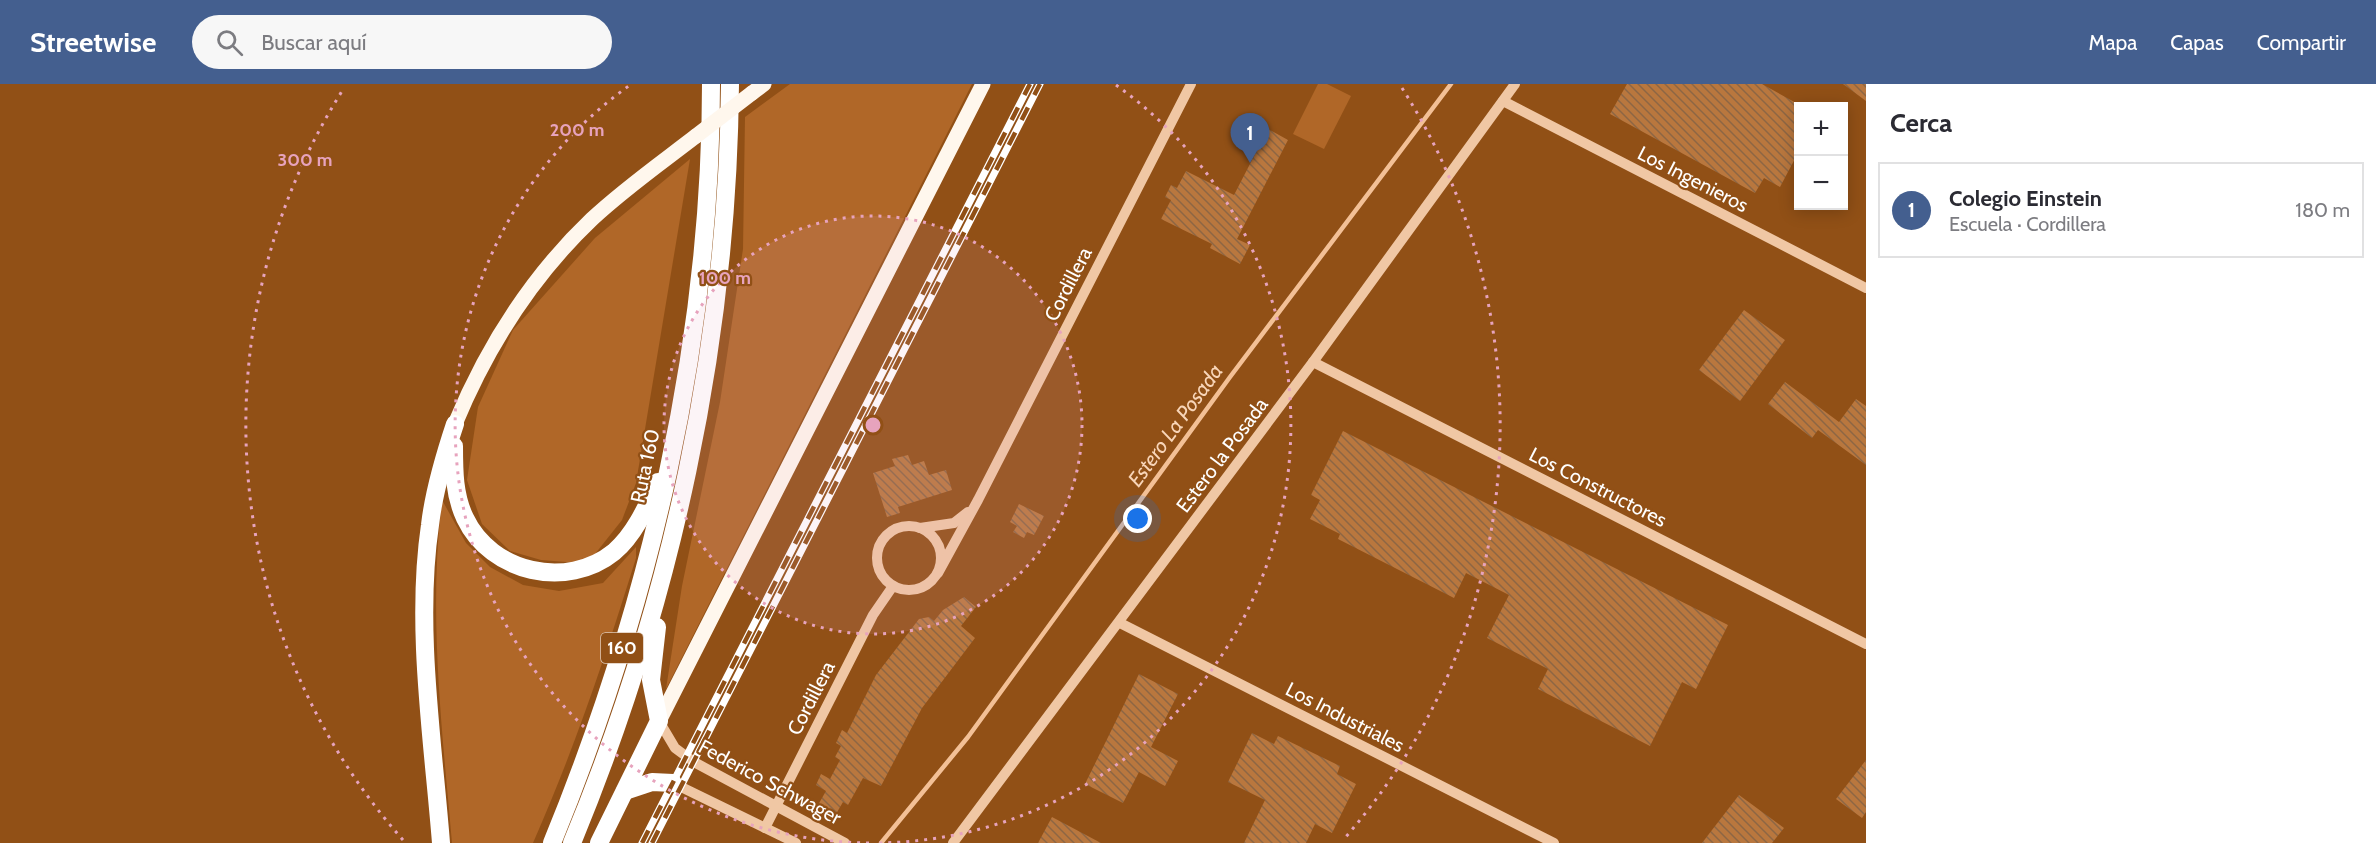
<!DOCTYPE html>
<html lang="es">
<head>
<meta charset="utf-8">
<style>
	body { margin:0; font-family:Cabin,sans-serif; background:#f7f7f7; color:#2b2b33 }
	.controls { position:absolute; right:18px; top:18px; display:grid; overflow:hidden; border-radius:0px; box-shadow:0 3px 15px #0003 }
	.controls button { width:54px; height:54px; display:grid; place-items:center; padding:0; border:0; border-bottom:2px solid #e1e1e2; background:#fff; color:#2b2b33; font:30px sans-serif }
	.you { position:absolute; left:1138px; top:435px; width:21px; height:21px; margin:-15px; border:4px solid #fff; border-radius:50%; background:#1a73e8; box-shadow:0 0 0 9px #1a73e833 }
	.badge { display:grid; place-items:center; width:39px; height:39px; border-radius:50%; background:#445f8f; color:#fff; font-size:20px; font-weight:700 }
	.pin { position:absolute; translate:-50% -50px; filter:drop-shadow(0 2px 3px #0008) }
	.pin::after { content:''; position:absolute; top:32px; width:21px; height:18px; background:inherit; clip-path:polygon(0 0,100% 0,50% 100%) }
	.list { margin:0; padding:0; list-style:none }
	h2 { display:flex; justify-content:space-between; align-items:center; height:78px; margin:0; padding:0 24px; font-size:26px }
	h2 small { font-size:20px; font-weight:400; color:#7c7c81 }
	.list li { display:grid; grid-template-columns:39px 1fr auto; gap:18px; align-items:center; box-sizing:border-box; height:96px; margin:0 12px 12px; padding:0 12px; border:2px solid #e1e1e2; border-radius:0px }
	.list b { display:block; font-size:22px; white-space:nowrap }
	.list p { margin:0; font-size:20px; white-space:nowrap; color:#7c7c81 }
	.list em { font-size:20px; font-style:normal; color:#7c7c81 }
	.icon { flex:none; width:33px; height:33px; fill:none; stroke:currentColor; stroke-width:2; stroke-linecap:round; stroke-linejoin:round }
	.map { position:relative; flex:none; width:1866px; height:759px; overflow:hidden }
	header { display:flex; align-items:center; gap:36px; box-sizing:border-box; height:84px; padding:0 30px; background:#445f8f; color:#fff }
	header strong { font-size:28px }
	nav { display:flex; gap:33px; margin-inline-start:auto; font-size:21px }
	.search { width:420px; height:54px; background:#f7f7f7; display:flex; align-items:center; gap:15px; box-sizing:border-box; padding:0 21px; border-radius:33px; color:#7c7c81; font-size:22px }
	main { display:flex }
	aside { flex:1; background:#fff }
	.map>svg:first-child { display:block }
	.green { fill:#b06728 }
	.lines { fill:none; stroke-linecap:round; stroke-linejoin:round }
	.stream { stroke:#f3c096; stroke-width:4.5 }
	.building { fill:url(#building-back-hatch) }
	.minor { stroke:#f0c7a4; stroke-width:10 }
	.major { stroke:#fff7ed; stroke-width:15 }
	.highway { stroke:#fff; stroke-width:18 }
	.rail-casing { stroke:#fff; stroke-width:7 }
	.rail { stroke:#915016; stroke-width:4.5; stroke-dasharray:14; stroke-linecap:butt }
	.major-bridge { stroke:#fff7ed; stroke-width:15 }
	.ring { fill:none; stroke:#e7a3bd; stroke-width:3; stroke-dasharray:3 6 }
	.labels { text-anchor:middle; dominant-baseline:central; stroke-width:4.5; stroke-linejoin:round; paint-order:stroke }
	.shield { fill:#915016; stroke:#decab9; stroke-width:1.5 }
	.shield-label { font-size:18px; font-weight:bold; fill:#fff }
	.street-label { font-size:20px; fill:#fff; stroke:#915016 }
	.water-label { font-size:21px; font-style:italic; fill:#f8d5b8; stroke:#915016 }
	.centre { fill:#e7a3bd; stroke:#915016; stroke-width:3 }
	.ring-label { font-size:18px; text-anchor:middle; font-weight:bold; fill:#e7a3bd; stroke:#915016; stroke-width:4.5; stroke-linejoin:round; paint-order:stroke }
</style>
</head>
<body>
<header>
<strong>Streetwise</strong>
<div class="search"><svg class="icon" aria-label="search" viewBox="0 0 24 24"><circle cx="10" cy="10" r="6"/><path d="M15 15l6 6"/></svg>Buscar aquí</div>
<nav><a>Mapa</a><a>Capas</a><a>Compartir</a></nav>
</header>
<main>
<div class="map">
<svg width="1866" height="759" viewBox="0 0 1866 759">
	<defs>
		<pattern id="building-back-hatch" width="6" height="6" patternUnits="userSpaceOnUse" patternTransform="scale(1.5)"><rect width="6" height="6" fill="#b9773e"/><path d="M-1 5l2 2M0 0l6 6M5-1l2 2" fill="none" stroke="#8d6644"/></pattern>
	</defs>
	<rect width="100%" height="100%" fill="#915016"/>
	<g class="green">
		<polygon points="790,0 972,0 666,605 682,502 720,318 743,165 745,33"/>
		<polygon points="1318,0 1327,0 1351,12 1324,65 1293,50"/>
		<polygon points="690,75 636,399 622,436 595,470 579,479 541,476 510,467 482,440 467,396 478,323 513,246 595,154"/>
		<path d="M 442,416 L 466,459 L 490,483 L 523,501 L 559,507 L 603,499 L 636,463 L 636,474 C 606,571 574,666 533,759 L 452,759 C 442,644 428,530 442,416 Z"/>
	</g>
	<g class="lines">
		<polyline class="stream" points="881,759 968,653 1230,293 1451,0"/>
	</g>
	<g class="building">
		<polygon points="1627,0 1762,0 1798,20 1798,69 1780,103 1764,94 1755,109 1610,30"/>
		<polygon points="1843,0 1866,0 1866,17"/>
		<polygon points="1268,45 1288,56 1237,155 1250,161 1240,180 1210,164 1212,160 1161,135 1171,116 1165,113 1171,101 1177,104 1186,87 1234,111"/>
		<polygon points="1744,226 1785,256 1740,317 1699,286"/>
		<polygon points="1785,298 1839,338 1856,315 1866,322 1866,381 1818,346 1812,354 1768,320"/>
		<polygon points="1343,347 1728,541 1696,605 1682,598 1650,662 1538,605 1548,585 1487,554 1509,511 1466,489 1454,514 1338,455 1340,450 1310,435 1320,416 1311,411"/>
		<polygon points="908,371 912,381 924,377 929,391 946,386 952,406 898,423 900,429 887,433 873,389 895,382 892,375"/>
		<polygon points="1019,420 1044,432 1034,451 1027,448 1024,454 1013,448 1017,442 1010,438"/>
		<polygon points="964,513 976,523 961,542 975,554 922,624 881,702 863,694 848,721 843,718 836,730 818,721 826,707 816,701 821,690 830,695 840,676 835,673 841,662 836,659 842,646 847,649 876,591 919,535 929,533 934,537 943,526"/>
		<polygon points="1139,590 1178,610 1151,663 1178,677 1165,702 1139,688 1123,719 1085,700"/>
		<polygon points="1252,649 1274,660 1278,652 1340,682 1337,690 1356,700 1332,749 1315,740 1306,759 1244,759 1265,716 1228,698"/>
		<polygon points="1866,676 1866,728 1862,734 1836,715"/>
		<polygon points="1739,711 1784,744 1772,759 1702,759"/>
		<polygon points="1052,733 1101,759 1038,759"/>
	</g>
	<g class="lines">
		<g class="minor">
			<polyline points="1503,17 1866,204"/>
			<polyline points="1313,278 1866,560"/>
			<circle cx="909" cy="474" r="32"/>
			<polyline points="920,444 954,439 968,428"/>
			<polyline points="938,489 978,416 1191,0"/>
			<polyline points="1120,539 1554,759"/>
			<polyline points="659,637 675,664 694,678 845,759"/>
			<polyline points="673,699 796,759"/>
			<polyline points="765,744 873,531 893,502"/>
			<polyline points="953,759 1313,278 1515,0"/>
		</g>
		<g class="major">
			<polyline points="752,9 764,0"/>
			<path d="M 455,340 C 487,263 532,192 592,135 C 624,105 661,79 696,52"/>
			<polyline points="659,637 983,0"/>
		</g>
		<g class="highway">
			<path d="M 454,362 C 454,387 454,411 465,434 C 491,489 567,506 614,468 C 635,450 647,422 658,398"/>
			<polyline points="625,707 652,698 673,699"/>
			<path d="M 441,759 C 433,657 415,542 430,441 C 434,406 444,373 455,340"/>
			<path d="M 552,759 C 650,520 711,259 711,0"/>
			<path d="M 572,759 C 671,520 728,259 730,0"/>
			<polyline points="599,759 659,637 651,596 657,543"/>
		</g>
		<defs>
			<g id="rail">
				<polyline points="642,759 1030,0"/>
				<polyline points="652,759 1040,0"/>
			</g>
		</defs>
		<use href="#rail" class="rail-casing"/>
		<use href="#rail" class="rail"/>
		<polyline class="major-bridge" points="696,52 752,9"/>
	</g>
	<circle cx="873" cy="341" r="209" fill="#e7a3bd" fill-opacity=".12"/>
	<g class="ring">
		<circle cx="873" cy="341" r="209"/>
		<path d="M869 759A418 418 0 0 1 630 1M1116 1A418 418 0 0 1 877 759"/>
		<path d="M403 756A627 627 0 0 1 344 4M1402 4A627 627 0 0 1 1343 756"/>
	</g>
	<g class="labels">
		<rect class="shield" x="601" y="549" width="42" height="30" rx="4.5"/>
		<g class="shield-label">
			<text x="622" y="564">160</text>
		</g>
		<g class="street-label">
			<text transform="translate(1693 95) rotate(27)">Los Ingenieros</text>
			<text transform="translate(1068 200) rotate(-63)">Cordillera</text>
			<text transform="translate(1222 371) rotate(-53)">Estero la Posada</text>
			<text transform="translate(645 382) rotate(-78)">Ruta 160</text>
			<text transform="translate(1598 403) rotate(27)">Los Constructores</text>
			<text transform="translate(811 614) rotate(-63)">Cordillera</text>
			<text transform="translate(1345 633) rotate(27)">Los Industriales</text>
			<text transform="translate(770 698) rotate(28)">Federico Schwager</text>
		</g>
		<g class="water-label">
			<text transform="translate(1175 341) rotate(-54)">Estero La Posada</text>
		</g>
	</g>
	<circle cx="873" cy="341" r="9" class="centre"/>
	<g class="ring-label">
		<text x="577" y="52">200 m</text>
		<text x="305" y="82">300 m</text>
		<text x="725" y="200">100 m</text>
	</g>
</svg>
<div class="controls">
<button>+</button>
<button>−</button>
</div>
<div class="you"></div>
<div class="pin badge" style="left:1250px;top:79px">1</div>
</div>
<aside>
<h2>Cerca<small></small></h2>
<ul class="list">
<li><span class="badge">1</span><div><b>Colegio Einstein</b><p>Escuela · Cordillera</p></div><em>180 m</em></li>
</ul>
</aside>
</main>
</body>
</html>
